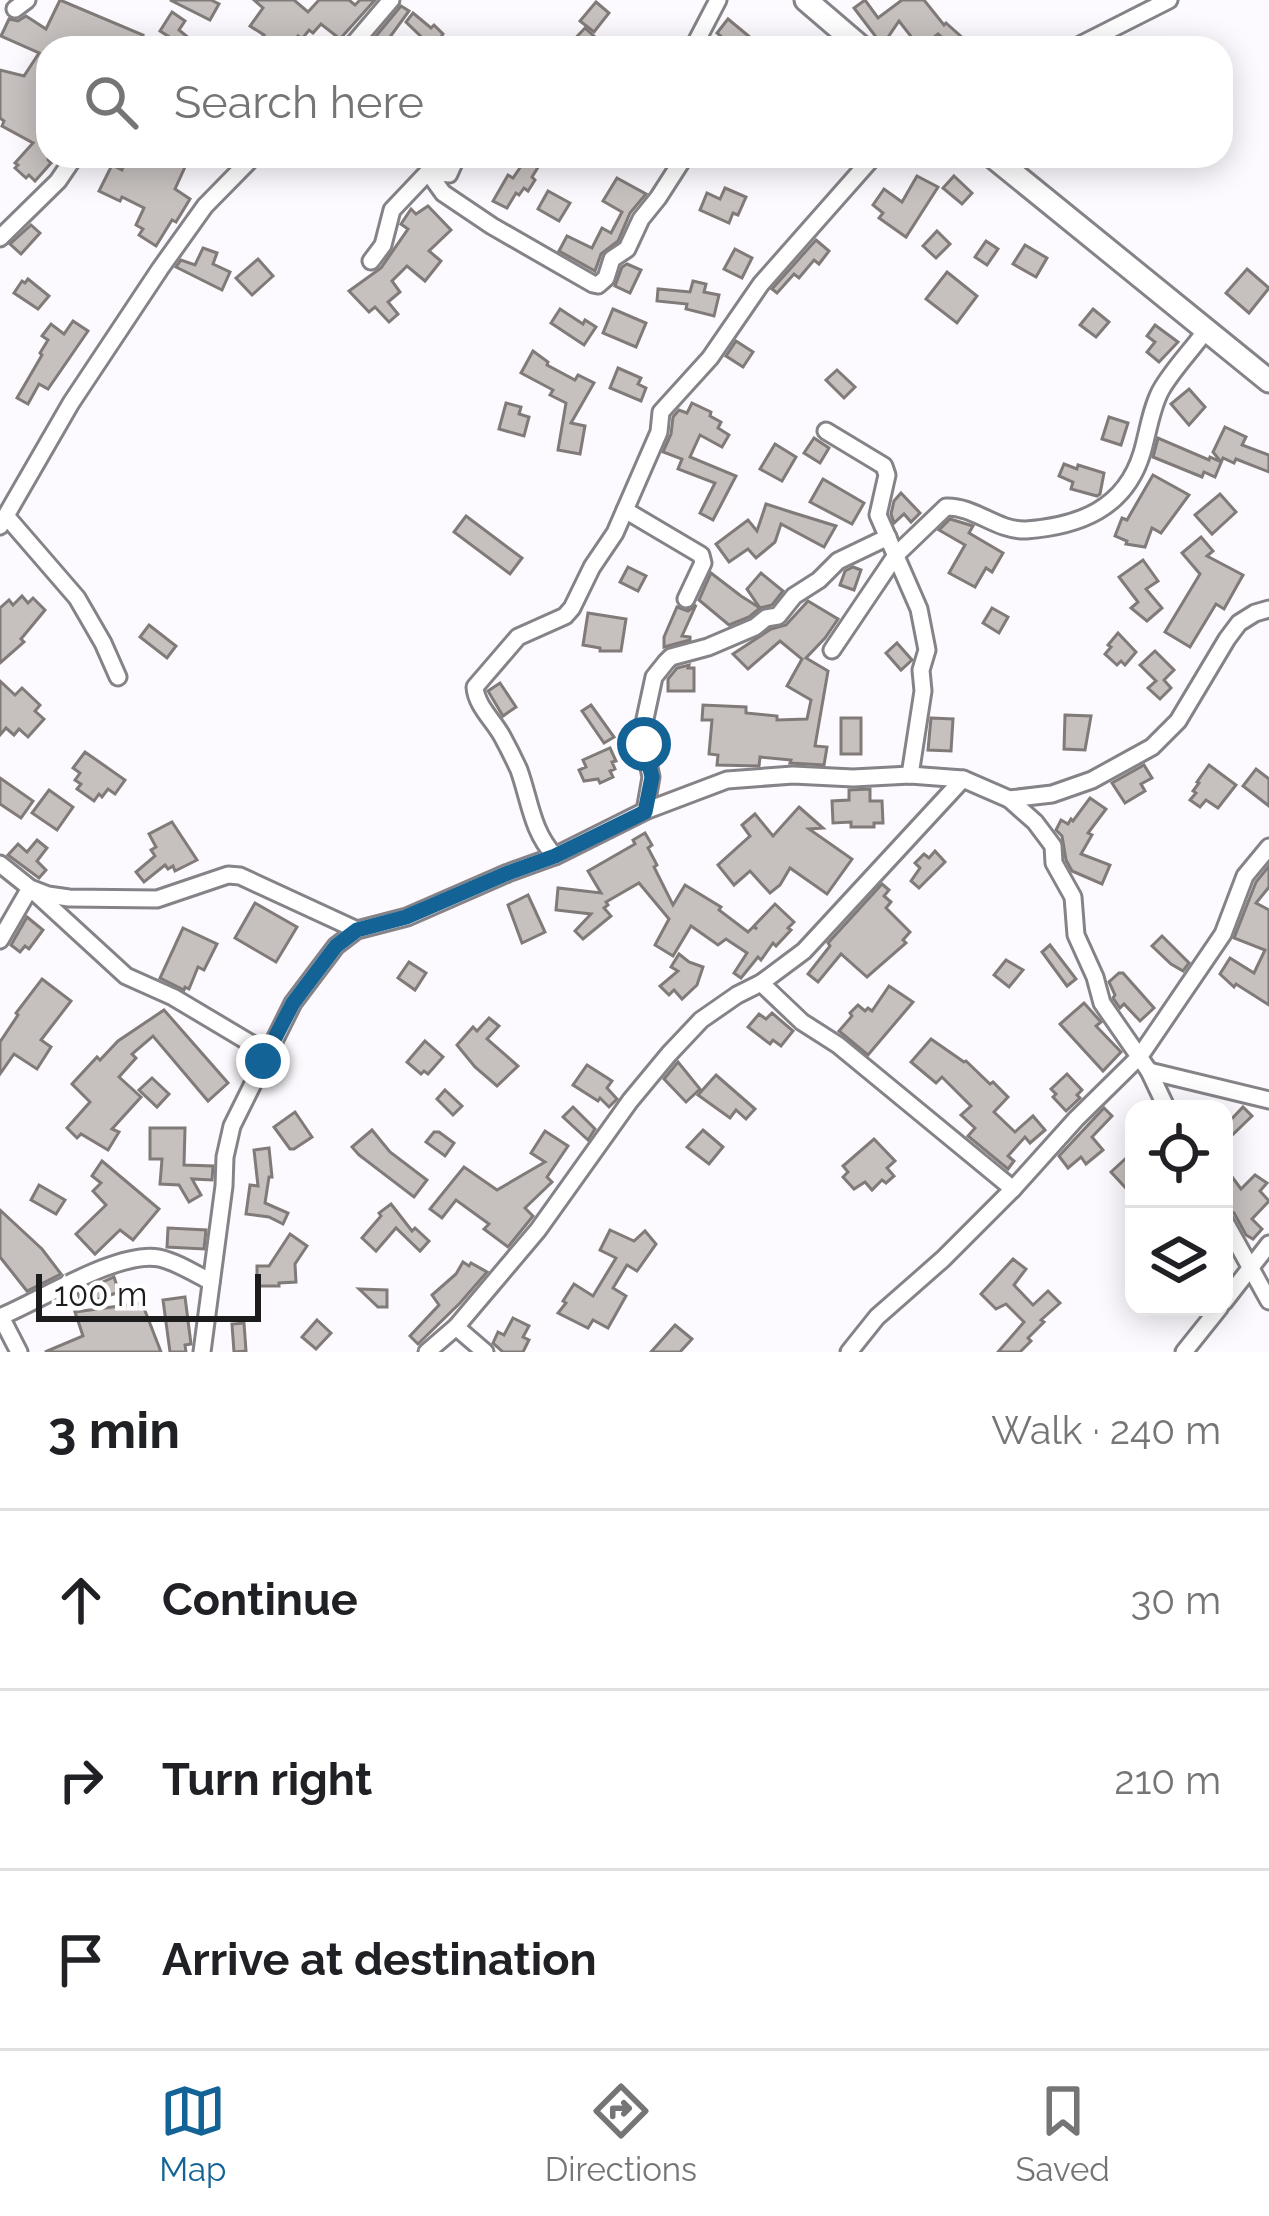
<!DOCTYPE html>
<html lang="en">
<head>
<meta charset="utf-8">
<style>
	body { margin:0; font-family:Raleway,sans-serif; background:#f6f6f6; color:#202124 }
	.controls { position:absolute; right:36px; bottom:36px; display:grid; overflow:hidden; border-radius:24px; box-shadow:0 6px 30px #0003 }
	.controls button { width:108px; height:108px; display:grid; place-items:center; padding:0; border:0; border-bottom:3px solid #e0e0e0; background:#fff; color:#202124; font:60px sans-serif }
	.scale { position:absolute; left:36px; bottom:30px; width:225px; box-sizing:border-box; padding-left:12px; border:6px solid #1d1c1d; border-top:0; font-size:33px; line-height:42px; white-space:nowrap; color:#1d1c1d; -webkit-text-stroke:9px #fff; paint-order:stroke }
	.stop { position:absolute; width:36px; height:36px; margin:-27px; border:9px solid #146396; border-radius:50%; background:#fff }
	.stop.end { background:#146396; border-color:#fff; box-shadow:0 3px 12px #0008 }
	.list { margin:0; padding:0; list-style:none }
	h2 { display:flex; justify-content:space-between; align-items:center; height:156px; margin:0; padding:0 48px; font-size:51px }
	h2 small { font-size:39px; font-weight:400; color:#757577 }
	.list li { display:grid; grid-template-columns:78px 1fr auto; gap:36px; align-items:center; box-sizing:border-box; height:180px; padding:0 48px; border-top:3px solid #e0e0e0 }
	.list b { display:block; font-size:45px; white-space:nowrap }
	.list em { font-size:39px; font-style:normal; color:#757577 }
	.icon { flex:none; width:66px; height:66px; fill:none; stroke:currentColor; stroke-width:2; stroke-linecap:round; stroke-linejoin:round }
	.map { position:relative; flex:none; width:1269px; height:1352px; overflow:hidden }
	.search { position:absolute; background:#fff; box-shadow:0 6px 30px #0003; left:36px; right:36px; top:36px; height:132px; display:flex; align-items:center; gap:30px; box-sizing:border-box; padding:0 42px; border-radius:36px; color:#757577; font-size:45px }
	.sheet { height:696px; background:#fff }
	nav { display:flex; justify-content:space-around; align-items:center; box-sizing:border-box; height:168px; border-top:3px solid #e0e0e0; background:#fff; font-size:33px; color:#757577 }
	nav a { display:grid; justify-items:center; gap:6px }
	nav .on { color:#146396 }
	.map>svg:first-child { display:block }
	.building { fill:#c6c1bf; stroke:#807b79; stroke-width:3 }
	.lines { fill:none; stroke-linecap:round; stroke-linejoin:round }
	.street-casing { stroke:#858387; stroke-width:21 }
	.secondary-casing { stroke:#858387; stroke-width:27 }
	.street { stroke:#fff; stroke-width:15 }
	.secondary { stroke:#fff; stroke-width:21 }
	.route { stroke:#146396; stroke-width:15 }
</style>
</head>
<body>
<div class="map">
<svg width="1269" height="1352" viewBox="0 0 1269 1352">
	<rect width="100%" height="100%" fill="#fcfafe"/>
	<g class="building">
		<polygon points="60,0 143,35 138,48 48,48 48,160 51,163 35,181 29,175 26,178 15,168 18,165 15,163 33,143 2,126 4,121 0,118 0,70 24,76 39,53 1,36 9,19 18,21 26,16 46,29"/>
		<polygon points="170,0 211,0 219,4 210,20"/>
		<polygon points="254,0 294,0 308,12 319,0 349,0 355,5 360,0 375,0 340,39 321,24 313,33 309,30 302,39 298,36 290,48 283,48 277,44 272,48 261,39 264,35 250,26 263,8"/>
		<polygon points="865,0 878,18 902,0 924,0 944,25 946,23 974,48 954,48 938,34 920,48 899,21 884,43 876,37 854,8"/>
		<polygon points="596,2 609,13 594,32 580,21"/>
		<polygon points="401,6 409,11 387,41 395,48 366,48"/>
		<polygon points="172,12 185,21 179,30 201,48 187,48 160,31"/>
		<polygon points="413,13 431,28 434,25 443,34 441,37 453,48 433,48 406,22"/>
		<polygon points="728,19 751,38 743,48 735,48 717,33"/>
		<polygon points="585,28 607,48 566,48"/>
		<polygon points="127,156 190,156 175,189 190,199 176,222 172,220 156,246 139,235 143,229 136,225 144,208 122,197 120,201 99,191 112,165 122,170"/>
		<polygon points="528,156 545,156 532,177 535,180 528,191 524,188 519,195 516,193 507,208 493,201 508,175 513,178"/>
		<polygon points="917,176 938,187 906,237 879,218 883,213 873,205 884,189 902,202"/>
		<polygon points="954,176 972,193 962,204 943,188"/>
		<polygon points="617,178 646,194 630,213 618,241 601,254 595,271 559,251 567,236 592,248 602,228 611,233 622,212 603,201"/>
		<polygon points="725,188 746,197 738,215 733,213 729,223 700,210 707,193 720,199"/>
		<polygon points="548,191 570,203 559,221 538,209"/>
		<polygon points="428,206 451,230 429,251 441,261 425,281 407,266 392,281 400,292 388,302 398,314 389,322 375,307 369,312 349,291 381,268 408,229 401,224 411,209 416,214"/>
		<polygon points="31,225 40,233 21,254 10,244"/>
		<polygon points="937,231 950,244 936,258 923,246"/>
		<polygon points="816,240 829,251 819,264 814,260 799,278 794,274 777,293 772,289"/>
		<polygon points="986,241 998,249 987,265 975,257"/>
		<polygon points="1025,245 1047,258 1036,277 1013,264"/>
		<polygon points="203,248 217,253 213,264 230,272 222,290 176,267 181,260 195,265"/>
		<polygon points="735,249 752,258 742,278 724,269"/>
		<polygon points="258,259 273,276 252,295 236,278"/>
		<polygon points="627,264 641,270 630,293 615,286 622,267"/>
		<polygon points="1247,269 1269,288 1249,313 1226,293"/>
		<polygon points="947,272 977,296 957,323 926,299"/>
		<polygon points="28,279 49,296 38,309 14,293 22,281 25,283"/>
		<polygon points="693,281 706,284 704,292 719,295 714,316 686,309 687,304 657,301 658,289 690,292"/>
		<polygon points="560,309 583,324 585,320 596,327 584,345 551,323"/>
		<polygon points="613,309 646,323 636,347 603,333"/>
		<polygon points="1093,309 1109,322 1096,337 1080,325"/>
		<polygon points="73,321 88,331 48,389 39,384 28,404 17,398 42,355 40,353 48,340 42,336 51,324 64,334"/>
		<polygon points="1155,325 1178,342 1159,362 1147,352 1155,342 1147,336"/>
		<polygon points="736,341 753,352 743,367 726,356"/>
		<polygon points="533,351 548,362 547,365 575,380 578,375 594,383 571,423 585,426 580,454 558,450 566,403 550,395 553,390 521,373"/>
		<polygon points="618,368 641,378 638,384 646,388 641,401 610,388"/>
		<polygon points="837,370 855,387 844,398 826,380"/>
		<polygon points="1189,389 1205,407 1189,425 1171,404"/>
		<polygon points="506,403 521,407 519,414 529,417 524,436 499,429"/>
		<polygon points="692,403 711,412 710,416 721,422 718,428 729,435 722,447 700,435 690,457 736,476 713,520 700,513 715,483 678,469 682,459 663,452 671,434 673,417 679,410 687,413"/>
		<polygon points="1109,417 1128,423 1121,445 1102,439"/>
		<polygon points="1225,427 1246,437 1242,445 1269,455 1269,472 1236,459 1234,463 1223,458 1215,477 1204,472 1202,477 1153,457 1158,438 1209,460 1210,457 1221,462 1213,452"/>
		<polygon points="814,438 829,448 820,463 804,453"/>
		<polygon points="775,444 796,457 782,481 760,469"/>
		<polygon points="1064,464 1077,469 1078,465 1104,473 1100,494 1097,496 1071,489 1073,482 1059,476"/>
		<polygon points="1153,475 1189,495 1161,533 1152,528 1145,547 1126,544 1127,541 1115,536 1122,518 1127,520"/>
		<polygon points="823,479 864,503 852,524 810,502"/>
		<polygon points="901,493 920,513 911,522 904,514 894,523 891,514 894,501"/>
		<polygon points="1220,494 1236,512 1212,534 1195,515"/>
		<polygon points="766,504 794,513 836,526 824,547 781,524 775,542 756,558 748,549 729,562 716,544 748,520 757,531"/>
		<polygon points="466,516 522,558 510,574 454,532"/>
		<polygon points="950,519 973,526 969,533 1003,553 992,572 986,568 975,587 949,573 965,545 939,530"/>
		<polygon points="1201,537 1213,551 1207,556 1243,575 1224,609 1216,604 1190,647 1165,632 1200,574 1182,553"/>
		<polygon points="1143,560 1158,581 1146,589 1162,608 1147,621 1131,608 1138,602 1119,577"/>
		<polygon points="628,567 646,576 638,591 620,582"/>
		<polygon points="853,567 861,570 854,590 840,585 845,571"/>
		<polygon points="711,573 741,596 760,608 749,617 729,625 699,600"/>
		<polygon points="761,573 783,591 772,605 760,608 747,589"/>
		<polygon points="22,596 28,603 33,598 45,610 21,639 24,642 0,663 0,608 9,600 13,605"/>
		<polygon points="808,601 838,619 825,638 806,658 828,671 815,746 827,747 824,765 790,763 791,760 760,757 759,766 717,765 718,755 709,754 712,720 702,720 703,705 746,707 746,713 777,716 777,720 807,719 811,700 787,686 802,659 780,641 748,669 733,654 771,629 786,625"/>
		<polygon points="696,605 682,636 690,637 690,640 664,647 664,637 677,607 688,611"/>
		<polygon points="992,608 1008,617 999,633 983,623"/>
		<polygon points="588,613 626,619 621,651 600,651 600,648 583,645"/>
		<polygon points="149,625 176,646 167,658 140,637"/>
		<polygon points="1118,633 1136,652 1125,665 1121,661 1117,665 1105,654 1111,647 1108,645"/>
		<polygon points="897,643 912,660 901,670 886,653"/>
		<polygon points="1155,651 1174,670 1164,680 1171,688 1160,699 1148,688 1156,681 1140,665"/>
		<polygon points="689,665 688,668 694,668 694,691 668,691 668,679 677,668"/>
		<polygon points="0,681 15,695 22,688 40,705 35,711 44,719 28,737 19,729 14,735 6,728 0,735"/>
		<polygon points="500,683 516,707 503,716 488,691"/>
		<polygon points="591,705 614,737 604,743 582,711"/>
		<polygon points="1065,715 1091,716 1085,750 1064,749"/>
		<rect x="841" y="718" width="20" height="36"/>
		<polygon points="931,718 953,719 951,751 928,750"/>
		<polygon points="610,748 616,761 612,762 615,769 610,771 613,777 600,783 598,779 584,781 579,770 586,767 583,760"/>
		<polygon points="85,752 125,780 115,794 108,789 102,797 99,794 94,801 77,789 81,784 75,780 80,773 73,768"/>
		<polygon points="1144,765 1152,778 1141,784 1145,791 1125,803 1112,783"/>
		<polygon points="1209,765 1236,785 1218,808 1206,800 1200,807 1190,800 1196,793 1193,791 1199,783 1197,782"/>
		<polygon points="1256,769 1269,779 1269,806 1243,786"/>
		<polygon points="0,778 33,801 21,818 0,804"/>
		<polygon points="870,789 870,801 882,801 883,823 874,823 874,827 851,827 851,822 833,823 832,801 849,800 849,790"/>
		<polygon points="49,790 73,807 57,830 32,813"/>
		<polygon points="1090,798 1106,809 1088,833 1092,835 1081,854 1110,865 1102,884 1072,871 1066,860 1062,836 1056,830 1061,820 1068,824 1071,819 1073,821"/>
		<polygon points="799,807 823,828 809,829 852,859 827,894 790,868 780,885 770,893 750,871 734,885 718,865 750,836 742,825 755,814 773,836"/>
		<polygon points="172,822 197,860 175,871 173,866 168,869 165,865 144,882 136,872 155,856 151,850 156,847 149,834"/>
		<polygon points="645,833 652,845 648,848 657,865 654,867 673,905 685,885 721,907 719,910 748,932 753,927 757,929 754,926 775,904 794,922 788,928 791,930 776,946 773,943 761,960 758,957 741,978 734,973 747,953 726,939 718,945 691,926 673,956 655,945 669,919 639,883 606,902 608,905 604,908 611,916 583,939 575,931 591,914 556,910 558,888 601,893 588,871 635,844 633,840"/>
		<polygon points="37,840 47,848 37,861 46,870 39,878 8,855 18,844 27,852"/>
		<polygon points="935,851 945,862 919,888 911,881 920,868 915,863 924,854 929,858"/>
		<polygon points="1269,866 1269,887 1256,903 1269,910 1269,1005 1236,984 1234,987 1220,974 1230,958 1254,973 1265,950 1234,938 1256,882"/>
		<polygon points="882,884 889,890 884,896 891,902 886,908 910,932 903,940 906,943 867,977 841,954 818,982 808,974 830,946 828,943"/>
		<polygon points="528,895 545,932 522,943 508,905"/>
		<polygon points="255,903 297,927 276,962 235,938"/>
		<polygon points="27,917 43,930 29,949 25,946 20,952 11,945"/>
		<polygon points="183,928 217,944 204,970 198,967 189,989 185,987 184,990 160,978"/>
		<polygon points="1162,936 1189,963 1183,971 1171,964 1152,946"/>
		<polygon points="1050,945 1076,979 1067,986 1042,952"/>
		<polygon points="679,954 689,962 703,967 697,985 682,999 674,990 669,995 660,986 678,971 671,967"/>
		<polygon points="1006,960 1023,970 1009,987 994,975"/>
		<polygon points="409,962 426,973 415,990 398,978"/>
		<polygon points="1119,973 1123,973 1154,1008 1140,1021 1124,1004 1120,1008 1113,998 1115,995 1109,982"/>
		<polygon points="42,979 71,1001 41,1040 51,1047 37,1069 14,1054 0,1074 0,1042 18,1015 16,1013"/>
		<polygon points="889,986 913,1002 868,1055 839,1031 852,1016 850,1013 858,1005 865,1011 868,1008 872,1011"/>
		<polygon points="1084,1003 1101,1022 1096,1026 1121,1052 1103,1071 1060,1024"/>
		<polygon points="164,1010 228,1083 208,1101 153,1036 132,1054 136,1058 119,1077 141,1097 112,1129 119,1132 108,1150 81,1134 77,1138 67,1128 90,1102 72,1084 97,1057 100,1060 118,1041"/>
		<polygon points="772,1013 793,1031 781,1046 773,1040 770,1044 748,1027 759,1014 766,1019"/>
		<polygon points="489,1018 499,1026 487,1039 518,1066 497,1086 475,1067 457,1045 473,1027 477,1031"/>
		<polygon points="931,1039 964,1062 966,1061 990,1084 993,1082 1008,1097 994,1112 1015,1132 1033,1116 1045,1130 1030,1143 1025,1137 1008,1156 1014,1161 1008,1169 968,1136 975,1128 961,1115 971,1106 942,1077 936,1083 911,1062"/>
		<polygon points="425,1041 443,1057 428,1074 424,1071 421,1074 407,1062"/>
		<polygon points="678,1062 700,1089 686,1102 664,1079"/>
		<polygon points="587,1065 612,1081 607,1088 617,1099 609,1107 600,1098 598,1101 573,1085"/>
		<polygon points="1067,1074 1082,1090 1077,1095 1080,1098 1066,1111 1053,1097 1056,1094 1051,1089"/>
		<polygon points="716,1075 755,1109 746,1119 736,1110 730,1118 698,1095"/>
		<polygon points="152,1078 169,1094 157,1107 139,1090"/>
		<polygon points="445,1090 462,1106 453,1115 437,1099"/>
		<polygon points="573,1107 595,1129 588,1140 563,1117"/>
		<polygon points="1243,1107 1252,1116 1224,1143 1224,1127"/>
		<polygon points="1104,1108 1112,1116 1092,1137 1103,1150 1086,1164 1081,1157 1068,1168 1059,1156"/>
		<polygon points="295,1112 312,1137 294,1149 290,1149 274,1127"/>
		<polygon points="150,1128 185,1128 184,1165 213,1166 212,1180 192,1179 201,1195 189,1202 179,1185 160,1184 162,1159 150,1159"/>
		<polygon points="372,1130 390,1152 427,1180 414,1197 359,1155 352,1147"/>
		<polygon points="703,1130 723,1147 709,1164 687,1147"/>
		<polygon points="545,1131 568,1146 547,1177 552,1182 525,1208 533,1216 508,1247 484,1229 489,1224 456,1200 442,1218 430,1209 464,1167 497,1190 545,1162 531,1153"/>
		<polygon points="434,1132 439,1132 454,1143 445,1156 426,1142"/>
		<polygon points="874,1139 895,1161 887,1168 894,1176 886,1183 882,1180 872,1190 865,1182 854,1189 843,1177 848,1172 843,1166"/>
		<polygon points="269,1148 272,1177 269,1177 265,1203 288,1213 283,1224 269,1217 246,1214 250,1185 258,1186 254,1150"/>
		<polygon points="1134,1151 1134,1197 1111,1172"/>
		<polygon points="102,1161 159,1209 133,1240 120,1230 95,1254 76,1234 106,1205 93,1191 101,1183 92,1176"/>
		<polygon points="1224,1166 1241,1189 1255,1175 1267,1183 1260,1191 1269,1201 1252,1219 1262,1229 1253,1239 1246,1235 1234,1213 1224,1208 1229,1200 1224,1195"/>
		<polygon points="39,1185 65,1200 56,1214 31,1200"/>
		<polygon points="391,1204 412,1231 415,1228 429,1241 420,1251 396,1228 376,1251 362,1238 381,1216 379,1213"/>
		<polygon points="0,1210 42,1249 61,1274 27,1291 0,1257"/>
		<polygon points="168,1228 206,1230 204,1249 167,1247"/>
		<polygon points="610,1230 634,1241 645,1231 656,1244 637,1271 627,1265 613,1288 626,1296 608,1328 593,1320 588,1328 558,1313 566,1303 563,1301 574,1284 593,1296 616,1258 600,1250"/>
		<polygon points="290,1234 307,1246 295,1264 296,1282 279,1283 279,1286 257,1286 257,1266 269,1266"/>
		<polygon points="1013,1259 1026,1269 1014,1285 1033,1305 1048,1291 1060,1303 1041,1320 1044,1322 1028,1338 1031,1341 1020,1352 998,1352 1024,1322 1006,1304 996,1309 981,1294"/>
		<polygon points="463,1262 469,1266 471,1263 487,1272 460,1303 418,1344 410,1336 439,1305 432,1295 456,1274"/>
		<polygon points="114,1277 119,1292 82,1305 78,1293"/>
		<polygon points="359,1289 387,1290 387,1307 378,1307"/>
		<polygon points="185,1297 191,1344 185,1345 186,1352 170,1352 163,1300"/>
		<polygon points="142,1303 161,1352 45,1352 83,1336 75,1312"/>
		<polygon points="513,1318 529,1326 523,1337 529,1340 523,1352 503,1352 493,1343 498,1332 504,1335"/>
		<polygon points="317,1320 331,1333 316,1349 302,1337"/>
		<polygon points="244,1323 246,1351 234,1352 232,1324"/>
		<polygon points="675,1325 692,1339 680,1352 651,1352"/>
	</g>
	<g class="lines">
		<defs>
			<g id="street">
				<polyline points="15,9 27,0"/>
				<polyline points="350,48 391,0"/>
				<polyline points="693,48 718,0"/>
				<polyline points="1074,48 1169,0"/>
				<polyline points="428,172 443,193 492,226 593,284 598,285 606,278 612,259 627,249 641,219 658,198 685,156"/>
				<polyline points="0,238 58,181 75,156"/>
				<polyline points="371,261 383,245 392,210 428,172 449,174 457,156"/>
				<polyline points="826,431 884,466 887,475 878,515 919,609 927,650 921,670 923,691 910,775"/>
				<polyline points="625,510 701,555 703,563 686,599"/>
				<polyline points="7,517 77,598 103,643 118,677"/>
				<polyline points="0,526 71,403 160,269 205,206 254,156"/>
				<path d="M 832,650 L 896,555 L 946,507 C 975,506 996,531 1026,530 C 1079,526 1125,509 1142,453 C 1148,433 1151,408 1161,390 C 1173,369 1192,350 1206,330"/>
				<polyline points="1009,799 1035,822 1053,846 1054,863 1073,897 1076,935 1095,977 1102,1003 1149,1071 1167,1109"/>
				<polyline points="645,811 651,777 644,744 643,728 654,677 666,662 671,657 708,647 755,627 766,618 778,616 794,596 819,580 838,561 888,537"/>
				<path d="M 555,856 C 532,832 530,801 519,770 C 514,759 508,747 502,736 C 493,720 476,705 475,687 L 518,637 L 565,616 L 572,608 L 592,567 L 615,533 L 625,510 L 659,432 L 661,412 L 710,358 L 761,284 L 874,156"/>
				<polyline points="0,864 30,888 48,895 69,898 157,899 228,875 240,876 357,930"/>
				<polyline points="0,940 30,888 126,976 173,997 267,1053"/>
				<polyline points="761,983 802,1022 838,1045 1013,1189"/>
				<polyline points="1149,1071 1269,1100"/>
				<polyline points="1224,1220 1269,1301"/>
				<polyline points="1224,1302 1269,1244"/>
				<path d="M 0,1317 C 39,1301 119,1250 159,1258 C 177,1262 194,1273 211,1282"/>
				<polyline points="1,1317 19,1352"/>
				<polyline points="456,1327 485,1352"/>
				<polyline points="202,1352 224,1186 225,1157 232,1126 293,1003 336,946 357,930 407,917 508,873 555,856 645,811 727,780 793,775 853,778 910,775 963,779 1009,799 1052,794 1092,780 1152,747 1178,721 1227,639 1239,623 1255,613 1269,609"/>
				<polyline points="427,1352 456,1327 538,1230 630,1101 669,1054 701,1020 737,995 761,983 804,951 963,779"/>
				<polyline points="849,1352 877,1317 943,1259 1013,1189 1076,1119 1140,1056 1223,934 1245,876 1269,847"/>
				<polyline points="1184,1352 1220,1307"/>
			</g>
			<g id="secondary">
				<polyline points="806,0 862,48"/>
				<polyline points="992,156 1269,381"/>
			</g>
		</defs>
		<use href="#street" class="street-casing"/>
		<use href="#secondary" class="secondary-casing"/>
		<use href="#street" class="street"/>
		<use href="#secondary" class="secondary"/>
	</g>
	<g class="lines">
		<polyline class="route" points="263,1061 293,1003 336,946 357,930 406,917 508,873 555,856 645,812 652,777 644,744"/>
	</g>
</svg>
<div class="controls">
<button><svg class="icon" aria-label="locate" viewBox="0 0 24 24"><circle cx="12" cy="12" r="6"/><path d="M12 2v4M12 18v4M2 12h4M18 12h4"/></svg></button>
<button><svg class="icon" aria-label="layers" viewBox="0 0 24 24"><path d="M12 4l9 5-9 5-9-5zM3 14l9 5 9-5"/></svg></button>
</div>
<div class="scale">100 m</div>
<div class="stop" style="left:644px;top:744px"></div>
<div class="stop end" style="left:263px;top:1061px"></div>
<div class="search"><svg class="icon" aria-label="search" viewBox="0 0 24 24"><circle cx="10" cy="10" r="6"/><path d="M15 15l6 6"/></svg>Search here</div>
</div>
<section class="sheet">
<h2>3 min<small>Walk · 240 m</small></h2>
<ul class="list">
<li><svg class="icon" aria-label="ahead" viewBox="0 0 24 24"><path d="M12 20V5M6 11l6-6 6 6"/></svg><div><b>Continue</b></div><em>30 m</em></li>
<li><svg class="icon" aria-label="right" viewBox="0 0 24 24"><path d="M7 20v-9h11M14 6l5 5-5 5"/></svg><div><b>Turn right</b></div><em>210 m</em></li>
<li><svg class="icon" aria-label="arrive" viewBox="0 0 24 24"><path d="M6 21V4h12l-3 4 3 4H6"/></svg><div><b>Arrive at destination</b></div></li>
</ul>
</section>
<nav>
<a class="on"><svg class="icon" aria-label="map" viewBox="0 0 24 24"><path d="M3 6l6-2 6 2 6-2v14l-6 2-6-2-6 2zM9 4v14M15 6v14"/></svg>Map</a>
<a><svg class="icon" aria-label="directions" viewBox="0 0 24 24"><path d="M12 3l9 9-9 9-9-9zM9 14v-3h6M13 9l2 2-2 2"/></svg>Directions</a>
<a><svg class="icon" aria-label="saved" viewBox="0 0 24 24"><path d="M7 4h10v16l-5-4-5 4z"/></svg>Saved</a>
</nav>
</body>
</html>
